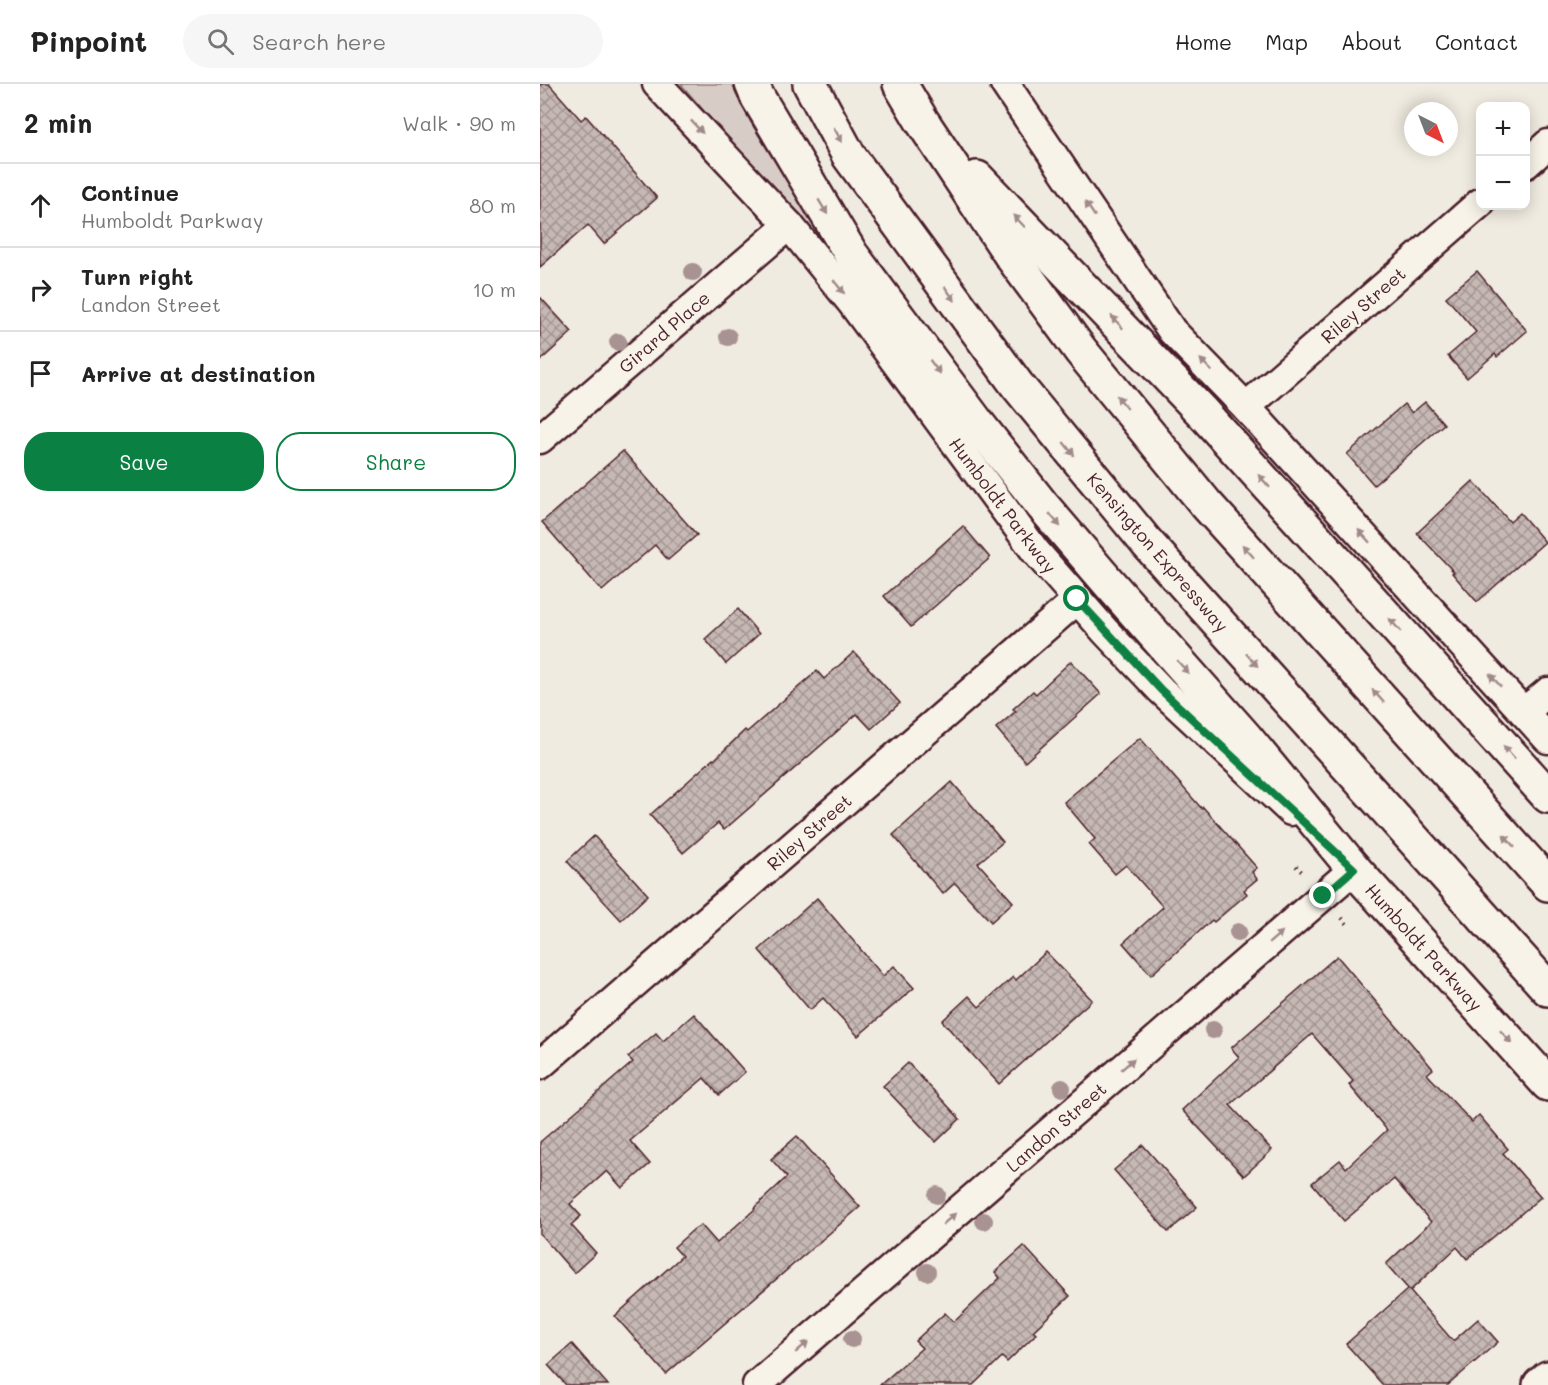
<!DOCTYPE html>
<html lang="en">
<head>
<meta charset="utf-8">
<style>
	body { margin:0; font-family:Mali,sans-serif; background:#f6f6f6; color:#222 }
	.controls { position:absolute; right:18px; top:18px; display:grid; overflow:hidden; border-radius:12px; box-shadow:0 3px 15px #0003 }
	.controls button { width:54px; height:54px; display:grid; place-items:center; padding:0; border:0; border-bottom:2px solid #e0e0e0; background:#fff; color:#222; font:30px sans-serif }
	.compass { position:absolute; left:864px; top:18px; width:54px; height:54px; border-radius:50%; background:#fff; box-shadow:0 3px 15px #0003; rotate:138deg }
	.stop { position:absolute; width:18px; height:18px; margin:-14px; border:4px solid #0b8043; border-radius:50%; background:#fff }
	.stop.end { background:#0b8043; border-color:#fff; box-shadow:0 2px 6px #0008 }
	.list { margin:0; padding:0; list-style:none }
	h2 { display:flex; justify-content:space-between; align-items:center; height:78px; margin:0; padding:0 24px; font-size:26px }
	h2 small { font-size:20px; font-weight:400; color:#767676 }
	.list li { display:grid; grid-template-columns:39px 1fr auto; gap:18px; align-items:center; box-sizing:border-box; height:84px; padding:0 24px; border-top:2px solid #e0e0e0 }
	.list b { display:block; font-size:22px; white-space:nowrap }
	.list p { margin:0; font-size:20px; white-space:nowrap; color:#767676 }
	.list em { font-size:20px; font-style:normal; color:#767676 }
	.actions { display:flex; gap:12px; padding:18px 24px }
	.actions a { flex:1; padding:14px 0; border:2px solid #0b8043; border-radius:24px; text-align:center; font-size:21px; color:#0b8043 }
	.actions .main { background:#0b8043; color:#fff }
	.icon { flex:none; width:33px; height:33px; fill:none; stroke:currentColor; stroke-width:2; stroke-linecap:round; stroke-linejoin:round }
	.map { position:relative; flex:none; width:1008px; height:1301px; overflow:hidden }
	header { display:flex; align-items:center; gap:36px; box-sizing:border-box; height:84px; padding:0 30px; background:#fff; border-bottom:2px solid #e0e0e0 }
	header strong { font-size:28px }
	nav { display:flex; gap:33px; margin-inline-start:auto; font-size:21px }
	.search { width:420px; height:54px; background:#f6f6f6; display:flex; align-items:center; gap:15px; box-sizing:border-box; padding:0 21px; border-radius:33px; color:#767676; font-size:22px }
	main { display:flex }
	aside { flex:1; background:#fff }
	.map>svg:first-child { display:block }
	.green { fill:#d8cdc6; stroke:#917678; stroke-width:1.5 }
	.building { fill:url(#building-cross-hatch); stroke:#4a1f2b; stroke-width:1.5 }
	.lines { fill:none; stroke-linecap:round; stroke-linejoin:round }
	.minor-casing { stroke:#4a1f2b; stroke-width:33 }
	.tertiary-casing { stroke:#4a1f2b; stroke-width:38 }
	.motorway-casing { stroke:#4a1f2b; stroke-width:38 }
	.path { stroke:#4a1f2b; stroke-width:4; stroke-dasharray:1.5 4.5; stroke-linecap:butt }
	.minor { stroke:#f7f3e8; stroke-width:28 }
	.tertiary { stroke:#f7f3e8; stroke-width:33 }
	.motorway { stroke:#f7f3e8; stroke-width:33 }
	.tree { fill:#a89292 }
	.oneway { fill:#a0898a }
	.route { stroke:#0b8043; stroke-width:8 }
	.labels { text-anchor:middle; dominant-baseline:central; stroke-width:5; stroke-linejoin:round; paint-order:stroke }
	.street-label { font-size:18px; fill:#4a1f2b; stroke:#f7f3e8 }
</style>
</head>
<body>
<header>
<strong>Pinpoint</strong>
<div class="search"><svg class="icon" aria-label="search" viewBox="0 0 24 24"><circle cx="10" cy="10" r="6"/><path d="M15 15l6 6"/></svg>Search here</div>
<nav><a>Home</a><a>Map</a><a>About</a><a>Contact</a></nav>
</header>
<main>
<aside>
<h2>2 min<small>Walk · 90 m</small></h2>
<ul class="list">
<li><svg class="icon" aria-label="ahead" viewBox="0 0 24 24"><path d="M12 20V5M6 11l6-6 6 6"/></svg><div><b>Continue</b><p>Humboldt Parkway</p></div><em>80 m</em></li>
<li><svg class="icon" aria-label="right" viewBox="0 0 24 24"><path d="M7 20v-9h11M14 6l5 5-5 5"/></svg><div><b>Turn right</b><p>Landon Street</p></div><em>10 m</em></li>
<li><svg class="icon" aria-label="arrive" viewBox="0 0 24 24"><path d="M6 21V4h12l-3 4 3 4H6"/></svg><div><b>Arrive at destination</b></div></li>
</ul>
<div class="actions"><a class="main">Save</a><a>Share</a></div>
</aside>
<div class="map">
<svg width="1008" height="1301" viewBox="0 0 1008 1301">
	<defs>
		<pattern id="building-cross-hatch" width="8" height="8" patternUnits="userSpaceOnUse" patternTransform="scale(1.5)"><rect width="8" height="8" fill="#c6b8b3"/><path d="M0 0l8 8M0 8l8-8" fill="none" stroke="#a39592"/></pattern>
	</defs>
	<rect width="100%" height="100%" fill="#f0ebe0"/>
	<filter id="ink" filterUnits="userSpaceOnUse"><feTurbulence type="fractalNoise" baseFrequency=".0167" numOctaves="2"/><feDisplacementMap in="SourceGraphic" scale="12" xChannelSelector="R" yChannelSelector="G"/><feConvolveMatrix kernelMatrix="1 2 1 2 8 2 1 2 1" color-interpolation-filters="sRGB"/></filter>
	<g filter="url(#ink)">
		<polygon class="green" points="141,0 192,0 211,39 283,156 276,158"/>
		<g class="building">
			<polygon points="0,0 9,0 41,36 46,32 117,114 64,160 48,141 0,183"/>
			<polygon points="937,187 987,247 957,273 955,270 927,294 908,272 936,248 906,213"/>
			<polygon points="0,213 32,248 0,277"/>
			<polygon points="885,318 904,340 834,401 807,370 864,320 872,329"/>
			<polygon points="83,367 157,451 128,476 115,461 62,507 2,438"/>
			<polygon points="933,397 970,438 980,429 1005,458 937,518 912,489 914,488 877,449"/>
			<polygon points="423,442 450,474 371,543 344,512"/>
			<polygon points="198,525 219,550 186,580 165,555"/>
			<polygon points="314,568 360,619 331,645 317,630 184,746 178,739 143,769 110,731 173,675 174,676 205,646 207,648 277,587 284,595"/>
			<polygon points="531,577 561,610 485,678 456,644 476,627 473,625 493,607 496,610"/>
			<polygon points="600,654 662,725 663,723 717,784 712,788 717,795 704,806 707,810 674,838 672,836 611,891 583,859 623,823 586,781 575,790 549,760 555,755 524,718"/>
			<polygon points="412,698 463,758 438,779 473,818 451,838 415,799 403,810 353,751"/>
			<polygon points="54,752 108,811 81,836 27,777"/>
			<polygon points="277,814 343,892 354,882 374,904 318,952 283,914 270,926 219,866"/>
			<polygon points="506,868 552,916 459,1000 402,937 429,912 439,923 473,893 476,896"/>
			<polygon points="797,872 893,985 887,990 932,1038 939,1031 968,1065 963,1069 1001,1113 927,1175 917,1163 870,1207 846,1180 891,1138 854,1095 804,1137 772,1099 800,1076 806,1084 847,1046 809,1001 813,997 772,950 690,1021 732,1066 704,1092 642,1026 699,973 691,964"/>
			<polygon points="154,930 205,988 179,1011 164,994 90,1057 110,1080 82,1104 67,1087 30,1120 41,1132 31,1141 56,1169 34,1189 0,1150 0,1058 93,978 88,973 116,949 123,957"/>
			<polygon points="368,979 420,1035 396,1058 343,1002"/>
			<polygon points="257,1052 320,1123 126,1290 75,1232 142,1172 134,1163 154,1145 161,1141 177,1159 215,1125 214,1124 247,1093 231,1075"/>
			<polygon points="603,1061 657,1123 628,1148 574,1086"/>
			<polygon points="484,1162 530,1212 493,1247 496,1250 467,1278 462,1273 433,1301 340,1301 382,1264 375,1257 405,1229 414,1238 460,1194 455,1188"/>
			<polygon points="868,1205 913,1257 938,1235 958,1258 908,1301 843,1301 806,1260"/>
			<polygon points="32,1260 68,1301 26,1301 8,1281"/>
		</g>
		<g class="lines">
			<defs>
				<g id="minor">
					<polyline points="117,0 249,141 312,219 496,468 565,547 621,606 751,727"/>
					<polyline points="465,0 632,247 706,323 1008,655"/>
					<polyline points="986,80 1008,60"/>
					<polyline points="706,323 940,119"/>
					<polyline points="0,355 249,141"/>
					<polyline points="984,628 1008,608"/>
					<polyline points="0,981 538,515"/>
					<polyline points="217,1301 814,785 799,770"/>
				</g>
				<g id="tertiary">
					<polyline points="814,785 1008,1000"/>
					<polyline points="1000,1301 1008,1294"/>
				</g>
				<g id="motorway">
					<polyline points="212,0 217,12 311,170 438,340 502,421 568,498 706,654 814,785"/>
					<polyline points="270,0 309,72 477,301 607,459 1008,905"/>
					<polyline points="360,0 382,37 470,170 541,267 666,420 1008,800"/>
					<polyline points="437,94 663,329 1008,712"/>
				</g>
			</defs>
			<use href="#minor" class="minor-casing"/>
			<use href="#tertiary" class="tertiary-casing"/>
			<use href="#motorway" class="motorway-casing"/>
			<g class="path">
				<polyline points="756,782 763,789"/>
				<polyline points="802,834 807,840"/>
			</g>
			<use href="#minor" class="minor"/>
			<use href="#tertiary" class="tertiary"/>
			<use href="#motorway" class="motorway"/>
		</g>
		<g class="tree">
			<circle cx="153" cy="188" r="9"/>
			<circle cx="188" cy="253" r="9"/>
			<circle cx="78" cy="258" r="9"/>
			<circle cx="698" cy="848" r="9"/>
			<circle cx="673" cy="946" r="9"/>
			<circle cx="522" cy="1004" r="9"/>
			<circle cx="397" cy="1111" r="9"/>
			<circle cx="444" cy="1137" r="9"/>
			<circle cx="387" cy="1188" r="9"/>
			<circle cx="312" cy="1255" r="9"/>
		</g>
		<defs><path id="oneway-solid" d="M-6-.8H1V-3.2L6.5 0L1 3.2V.8H-6Z" transform="scale(1.5)"/></defs>
		<g class="oneway">
			<use href="#oneway-solid" transform="translate(157 43) rotate(47)"/>
			<use href="#oneway-solid" transform="translate(298 51) rotate(61)"/>
			<use href="#oneway-solid" transform="translate(283 123) rotate(59)"/>
			<use href="#oneway-solid" transform="translate(550 125) rotate(-124)"/>
			<use href="#oneway-solid" transform="translate(479 137) rotate(-134)"/>
			<use href="#oneway-solid" transform="translate(299 203) rotate(51)"/>
			<use href="#oneway-solid" transform="translate(410 210) rotate(54)"/>
			<use href="#oneway-solid" transform="translate(577 238) rotate(-133)"/>
			<use href="#oneway-solid" transform="translate(666 281) rotate(-134)"/>
			<use href="#oneway-solid" transform="translate(395 283) rotate(53)"/>
			<use href="#oneway-solid" transform="translate(582 318) rotate(-129)"/>
			<use href="#oneway-solid" transform="translate(529 365) rotate(51)"/>
			<use href="#oneway-solid" transform="translate(724 397) rotate(-132)"/>
			<use href="#oneway-solid" transform="translate(515 436) rotate(50)"/>
			<use href="#oneway-solid" transform="translate(824 452) rotate(-132)"/>
			<use href="#oneway-solid" transform="translate(708 467) rotate(-132)"/>
			<use href="#oneway-solid" transform="translate(855 541) rotate(-132)"/>
			<use href="#oneway-solid" transform="translate(712 576) rotate(48)"/>
			<use href="#oneway-solid" transform="translate(643 583) rotate(48)"/>
			<use href="#oneway-solid" transform="translate(955 596) rotate(-132)"/>
			<use href="#oneway-solid" transform="translate(838 612) rotate(-132)"/>
			<use href="#oneway-solid" transform="translate(969 668) rotate(-132)"/>
			<use href="#oneway-solid" transform="translate(969 757) rotate(-132)"/>
			<use href="#oneway-solid" transform="translate(736 853) rotate(-41)"/>
			<use href="#oneway-solid" transform="translate(966 953) rotate(48)"/>
			<use href="#oneway-solid" transform="translate(588 980) rotate(-41)"/>
			<use href="#oneway-solid" transform="translate(409 1135) rotate(-41)"/>
			<use href="#oneway-solid" transform="translate(262 1263) rotate(-41)"/>
		</g>
	</g>
	<g class="lines" filter="url(#ink)">
		<polyline class="route" points="537,515 621,606 814,785 783,812"/>
	</g>
	<g class="labels">
		<g class="street-label">
			<text transform="translate(823 221) rotate(-41)">Riley Street</text>
			<text transform="translate(124 248) rotate(-41)">Girard Place</text>
			<text transform="translate(463 421) rotate(53)">Humboldt Parkway</text>
			<text transform="translate(618 468) rotate(49)">Kensington Expressway</text>
			<text transform="translate(269 748) rotate(-41)">Riley Street</text>
			<text transform="translate(884 863) rotate(48)">Humboldt Parkway</text>
			<text transform="translate(516 1043) rotate(-41)">Landon Street</text>
		</g>
	</g>
</svg>
<div class="controls">
<button>+</button>
<button>−</button>
</div>
<svg class="compass" viewBox="-18 -18 36 36"><path d="M0-13l5 13h-10z" fill="#e53935"/><path d="M0 13l5-13h-10z" fill="#767676"/></svg>
<div class="stop" style="left:537px;top:515px"></div>
<div class="stop end" style="left:783px;top:812px"></div>
</div>
</main>
</body>
</html>
